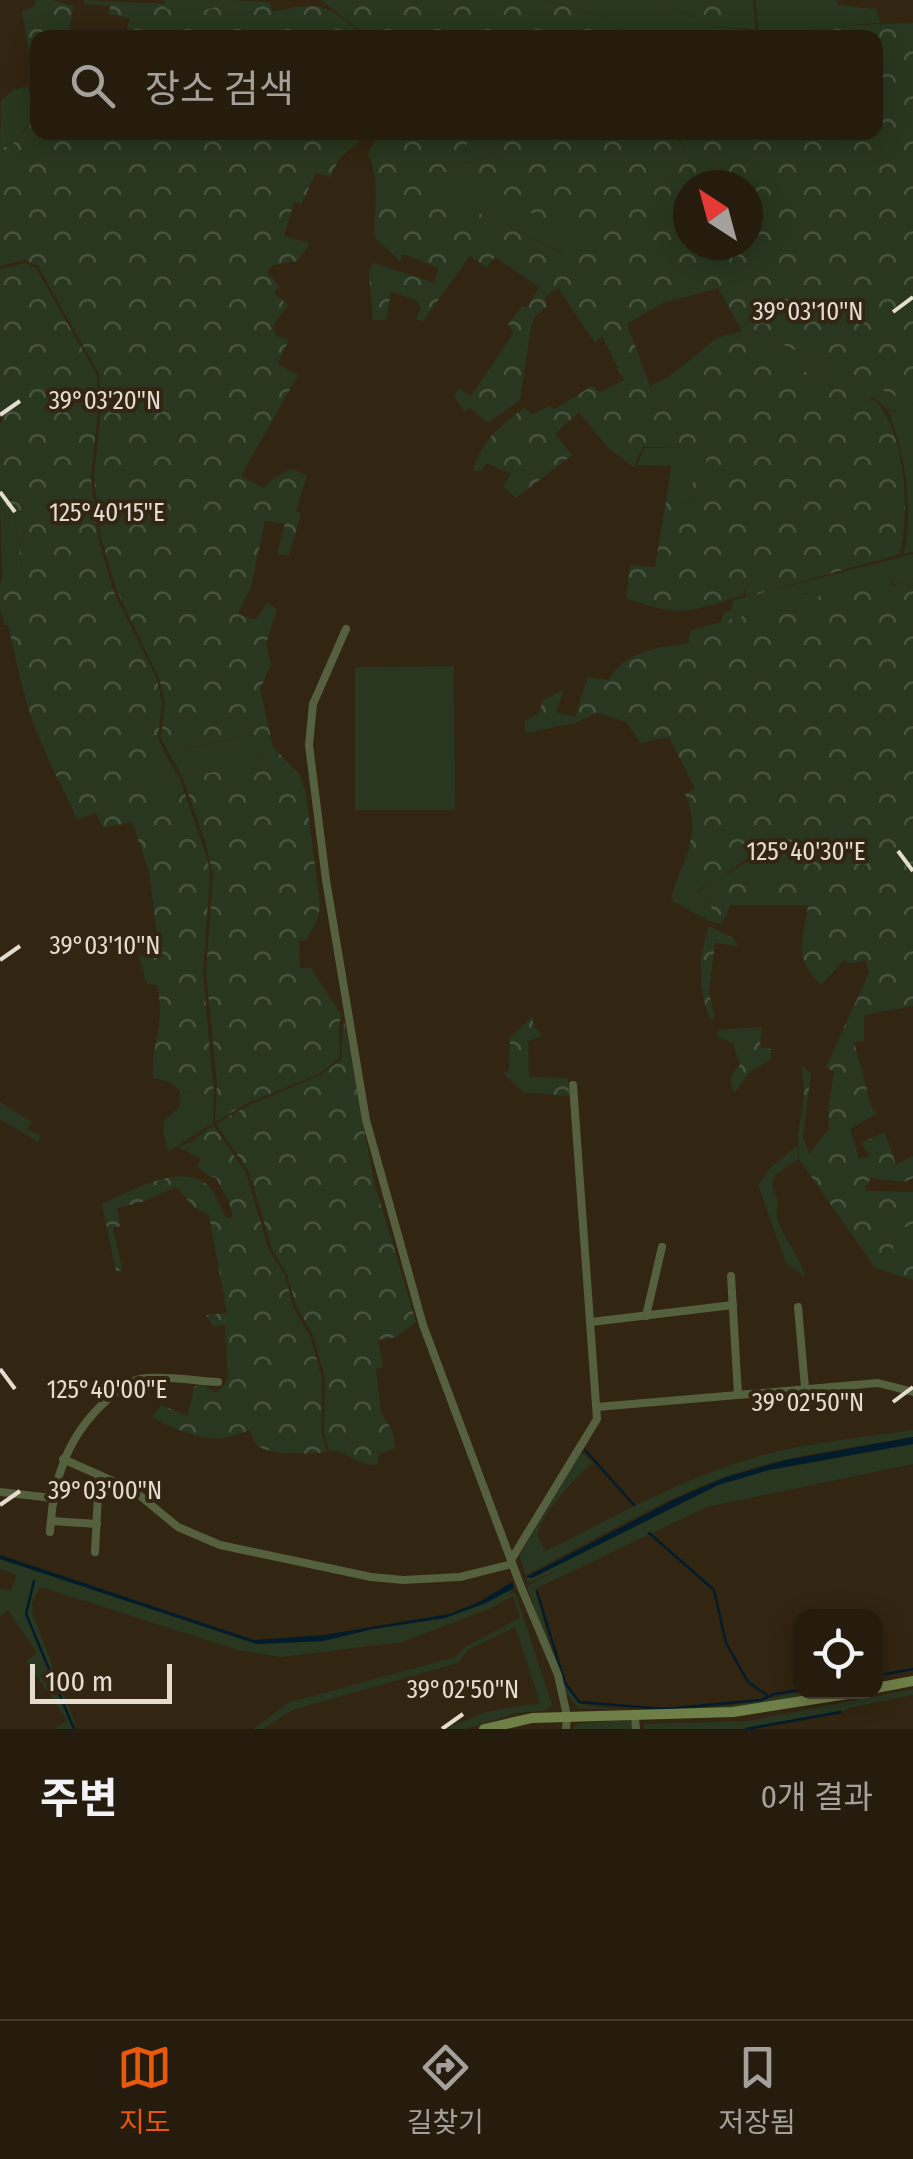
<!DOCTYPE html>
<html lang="ko">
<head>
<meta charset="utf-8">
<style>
	body { margin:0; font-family:"Fira Sans Condensed","Noto Sans KR",sans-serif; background:#32291b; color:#f1f3f6 }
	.controls { position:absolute; right:30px; bottom:30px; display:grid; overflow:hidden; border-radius:20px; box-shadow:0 5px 25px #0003 }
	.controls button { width:90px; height:90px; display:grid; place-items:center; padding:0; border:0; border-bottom:2px solid #423a2e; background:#261c0d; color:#f1f3f6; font:50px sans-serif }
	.compass { position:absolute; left:673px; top:170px; width:90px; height:90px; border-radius:50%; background:#261c0d; box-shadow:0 5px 25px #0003; rotate:324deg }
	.scale { position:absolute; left:30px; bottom:25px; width:142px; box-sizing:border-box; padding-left:10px; border:5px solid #e5dcd0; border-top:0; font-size:28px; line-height:35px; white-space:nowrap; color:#e5dcd0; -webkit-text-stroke:8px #322511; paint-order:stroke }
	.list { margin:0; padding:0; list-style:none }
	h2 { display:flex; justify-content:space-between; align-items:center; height:130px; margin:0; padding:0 40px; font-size:42px }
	h2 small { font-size:32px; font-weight:400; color:#a4a19d }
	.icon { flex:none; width:55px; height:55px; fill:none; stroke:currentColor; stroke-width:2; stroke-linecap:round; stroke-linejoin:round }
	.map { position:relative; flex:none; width:913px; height:1729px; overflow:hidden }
	.search { position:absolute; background:#261c0d; box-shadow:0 5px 25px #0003; left:30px; right:30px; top:30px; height:110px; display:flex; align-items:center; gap:25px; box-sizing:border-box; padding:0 35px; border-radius:20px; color:#a4a19d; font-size:38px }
	.sheet { height:290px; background:#261c0d }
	nav { display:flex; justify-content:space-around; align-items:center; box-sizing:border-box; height:140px; border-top:2px solid #423a2e; background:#261c0d; font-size:28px; color:#a4a19d }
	nav a { display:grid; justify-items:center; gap:5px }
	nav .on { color:#ea580c }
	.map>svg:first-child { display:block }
	.green { fill:#293720 }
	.forest { fill:url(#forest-crowns); fill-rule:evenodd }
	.water { fill:#021c2c }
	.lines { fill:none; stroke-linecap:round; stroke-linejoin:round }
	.stream { stroke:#021c2c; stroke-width:2.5 }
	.street { stroke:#55603e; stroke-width:8 }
	.secondary { stroke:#6f7f48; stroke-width:10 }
	.ticks { fill:none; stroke:#e5dcd0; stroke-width:4 }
	.ticks-label { font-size:25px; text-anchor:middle; fill:#e5dcd0; stroke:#322511; stroke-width:8; stroke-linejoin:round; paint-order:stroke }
</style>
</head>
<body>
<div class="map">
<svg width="913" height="1729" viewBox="0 0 913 1729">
	<defs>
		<pattern id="forest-crowns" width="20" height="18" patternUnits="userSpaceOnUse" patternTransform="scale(2.5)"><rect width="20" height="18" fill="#293720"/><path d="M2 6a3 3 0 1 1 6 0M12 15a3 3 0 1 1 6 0" fill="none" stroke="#48533f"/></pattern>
	</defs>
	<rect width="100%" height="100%" fill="#322511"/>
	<g class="green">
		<path d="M 164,0 L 230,0 C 213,14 187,9 165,9 Z"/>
		<polygon points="544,0 656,0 714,26 749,30 749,33 744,38 674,34 670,37 633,37 603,16"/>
		<polygon points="755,0 837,0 838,5 876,9 881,23 831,26 774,37 753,38 759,33"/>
		<polygon points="28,86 34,119 10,147 0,147 1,101 13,90"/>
		<polygon points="472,133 497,133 503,153 457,165"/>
		<polygon points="440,170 579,234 564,254 429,189"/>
		<path d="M 738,324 L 913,404 L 913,552 L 904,554 C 913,504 906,458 888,411 L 900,412 L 886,409 L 874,397 L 865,402 L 731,334 L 742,331 Z"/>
		<polygon points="644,448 707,448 706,465 694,479 688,503 666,501 671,466 637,465"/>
		<polygon points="0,499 14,514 22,571 2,581"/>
		<polygon points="913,554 913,578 892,586 895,576 721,623 724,612 731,611 733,600"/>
		<polygon points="454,666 455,810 355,810 355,667"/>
		<polygon points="253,734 261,762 183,779 169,753"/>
		<polygon points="166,755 180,779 155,798 148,774"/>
		<path d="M 783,837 L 776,883 L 727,874 C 746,862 764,850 783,837 Z"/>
		<polygon points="678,877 709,883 699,890 712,909 712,922 670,900 677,897 671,898"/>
		<polygon points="180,1091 214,1095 213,1123 168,1152 163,1132 164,1120 179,1108"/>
		<polygon points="0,1102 32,1122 27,1129 41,1136 38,1142 0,1119"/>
		<path d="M 797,1146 L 799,1159 L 775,1175 C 770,1187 773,1187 777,1199 C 779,1207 775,1215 779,1224 C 787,1244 800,1255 805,1277 L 786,1263 L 758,1185 L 771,1167 Z"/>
		<polygon points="896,1227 909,1227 908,1235 913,1236 913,1258 897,1258 893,1249"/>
		<path d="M 913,1430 L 913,1437 C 851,1448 785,1455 725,1477 C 656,1502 591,1542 526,1575 L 519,1556 L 581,1453 L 593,1462 C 580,1473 536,1519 538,1536 C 539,1540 544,1547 546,1551 C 616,1516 684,1477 759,1456 C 809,1442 862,1438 913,1430 Z"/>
		<path d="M 913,1444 L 913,1464 L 707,1507 L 535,1589 C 544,1618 558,1690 584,1705 C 636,1714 706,1711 758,1701 C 787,1695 796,1691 827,1692 L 730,1708 L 646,1711 L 579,1708 L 562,1687 L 527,1586 L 561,1568 L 531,1582 L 526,1581 L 526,1577 L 532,1578 L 718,1485 L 769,1470 Z"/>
		<polygon points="0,1559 257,1644 323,1641 373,1629 445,1618 514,1588 508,1594 515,1592 552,1705 545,1711 516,1713 466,1729 444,1729 486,1712 540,1703 515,1627 468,1650 458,1663 292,1710 263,1729 253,1729 290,1702 455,1657 465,1647 520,1618 513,1596 489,1609 402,1642 281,1657 238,1650 41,1587 32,1602 33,1615 77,1729 73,1722 73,1729 54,1729 67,1720 26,1661 37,1653 8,1610 0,1616 0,1589 11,1591 17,1575 0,1569"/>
		<polygon points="913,1689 913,1695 849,1708 841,1713 744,1729 644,1729 645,1724 748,1721"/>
		<polygon points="630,1720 633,1729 572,1729 579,1723"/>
	</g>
	<g class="forest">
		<polygon points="34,0 53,0 73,6 69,37 51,37 49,32 38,37 36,62 28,47 22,11 35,6"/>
		<path d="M 85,0 L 164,4 L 166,9 C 187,9 213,14 230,0 L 269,2 L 273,12 C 322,0 328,5 365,37 L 114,37 L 126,33 L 130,18 L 109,14 L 110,6 L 84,4 Z"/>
		<polygon points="321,0 544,0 603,16 633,37 368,37"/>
		<polygon points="656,0 753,0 756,32 744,37 749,29 714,26"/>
		<path d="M 913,23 L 913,404 L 738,324 L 718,288 L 663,303 L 627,324 L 650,386 L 670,376 L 717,338 L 731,334 L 865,402 L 874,399 C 906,431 910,511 900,554 L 758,594 L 745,595 L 744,586 L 744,595 C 691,611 680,619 626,598 L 630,565 L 655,567 L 666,501 L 688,503 L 694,479 L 706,465 L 707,448 L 643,447 L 634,467 L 608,448 L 579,412 L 555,434 L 572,455 L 516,498 L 503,487 L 511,474 L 486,463 L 481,472 L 473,470 C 482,440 501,425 525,407 L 531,415 L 549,406 L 555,409 L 592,386 L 600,392 L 624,380 L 602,336 L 595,343 L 558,288 L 545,297 L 547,306 L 534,318 L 531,328 L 520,400 L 488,423 L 470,408 L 465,412 L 454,396 L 459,388 L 471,396 L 514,332 L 508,325 L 522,306 L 527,308 L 539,287 L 495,257 L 486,268 L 470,256 L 423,321 L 416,319 L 421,309 L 417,301 L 391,291 L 386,320 L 373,320 L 369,273 L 372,262 L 434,283 L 439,268 L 403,254 L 400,261 L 375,238 C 373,209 381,180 368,154 L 375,141 L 366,135 L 339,159 L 330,177 L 316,173 L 301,205 L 294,202 L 284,236 L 310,243 L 298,261 L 273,265 L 267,272 L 279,286 L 274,293 L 288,305 L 273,326 L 276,336 L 289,339 L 278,364 L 298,375 L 241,476 L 264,488 L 274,478 L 291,469 L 307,475 L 296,511 L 301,514 L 289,556 L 277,554 L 285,524 L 265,521 L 251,587 L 238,614 L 255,620 L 267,603 L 277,609 L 266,644 L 271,665 L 260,689 L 273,747 L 300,775 L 306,793 L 320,907 L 316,923 L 306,940 L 299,941 L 300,968 L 311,968 L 342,1016 C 335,1027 342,1045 339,1059 L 319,1074 L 248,1103 L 215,1122 L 217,1083 L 206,973 L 213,875 L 205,841 L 183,779 L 261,761 L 252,734 L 169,753 L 161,738 L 165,703 L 159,678 L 116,589 L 101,537 L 94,477 L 101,409 L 99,374 L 38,266 L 25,260 L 0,266 L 0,147 L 10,147 L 37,117 L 38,132 L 472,133 L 458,165 L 503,153 L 497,133 L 671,133 L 686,148 L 674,133 L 876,132 L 876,38 L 774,37 L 831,26 ZM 440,170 L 578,235 L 563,254 L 430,189 ZM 688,185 L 748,185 L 748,245 L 688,245 Z"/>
		<path d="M 25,263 L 36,268 L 97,375 L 98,409 L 91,478 L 98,537 L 113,590 L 157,679 L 162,703 L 158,738 L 166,755 L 148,774 L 155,797 L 180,779 L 208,861 L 210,875 L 203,973 L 214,1095 L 180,1091 L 168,1081 L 153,1078 C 151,1042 166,1026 157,985 L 147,984 L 139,956 L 159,951 L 149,871 L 132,822 L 103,828 L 96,813 L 77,819 C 66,794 53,771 43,747 C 25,709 18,666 8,625 L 5,625 L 0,610 L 0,582 L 22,570 L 14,514 L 0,499 L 0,424 L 4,418 L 0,414 L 0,269 Z"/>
		<path d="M 894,576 L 891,587 L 913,578 L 913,1006 L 864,1015 L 864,1041 L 854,1042 L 872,1109 L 878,1113 L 850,1129 L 859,1159 L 870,1156 L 861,1143 L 885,1132 L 896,1165 L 913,1156 L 913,1178 L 904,1182 L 871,1178 L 865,1187 L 867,1191 L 913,1192 L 913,1236 L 908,1235 L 908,1227 L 897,1227 L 893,1249 L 898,1257 L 913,1258 L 913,1280 L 875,1268 L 799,1159 L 798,1135 L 804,1097 L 802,1066 L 811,1073 L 803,1137 L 809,1154 L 829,1129 L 828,1108 L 834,1072 L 826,1067 L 869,973 L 866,960 L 851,964 L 844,960 L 821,985 C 791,956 804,940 808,905 L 731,905 L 721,924 L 712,922 L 712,909 L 700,891 L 708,883 L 678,877 C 691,846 699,826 685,794 L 695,788 L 669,737 L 641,743 L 626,722 L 597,713 L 575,723 L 525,733 L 525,721 L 540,712 L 542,701 L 564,689 L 556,712 L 575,717 L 588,677 L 609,680 C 623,652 660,646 688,644 L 691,630 ZM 783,836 L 775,882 L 726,874 C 743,860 764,846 783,836 Z"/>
		<path d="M 709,926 L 733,938 L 739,946 L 715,943 L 709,992 L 715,1018 L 710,1019 C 698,989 698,957 709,926 Z"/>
		<polygon points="533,1016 533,1025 542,1036 528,1041 529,1077 568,1078 569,1096 523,1092 503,1073 509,1071 510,1037"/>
		<path d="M 344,1020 L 374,1182 L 416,1322 L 396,1337 L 378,1340 L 383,1367 L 376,1369 L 381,1413 L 393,1432 L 395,1448 L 379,1454 L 378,1464 C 360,1468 349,1451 329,1450 L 324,1432 L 325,1378 L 313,1335 L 296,1306 L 287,1274 L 272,1249 L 249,1172 L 216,1124 L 247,1106 L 320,1075 L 341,1060 Z"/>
		<path d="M 762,1027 L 760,1047 L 771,1049 L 771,1059 L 751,1071 L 734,1093 C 729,1080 730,1074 740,1065 L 733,1043 L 716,1036 L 719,1030 Z"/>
		<path d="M 213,1125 L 246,1173 L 269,1250 L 285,1275 L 293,1307 L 310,1336 L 322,1378 L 321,1432 L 327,1452 C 312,1454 266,1456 256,1444 C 253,1439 252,1434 249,1430 C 242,1433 233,1437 225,1438 C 204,1441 170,1428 152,1417 L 161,1405 L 188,1416 L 194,1387 L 200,1383 L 216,1393 L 228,1380 L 225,1325 L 214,1327 L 206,1315 L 227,1313 L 209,1215 L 195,1208 L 176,1187 L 142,1202 L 117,1208 L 120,1226 L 113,1228 L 123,1271 L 116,1271 L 102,1204 C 129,1192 188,1157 212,1190 C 218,1198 221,1209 226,1218 L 233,1217 L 229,1201 L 216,1178 L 207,1175 L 197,1166 L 201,1159 L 178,1147 L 192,1142 Z"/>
	</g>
	<g class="water">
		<polygon points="913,1437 913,1444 769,1470 718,1485 532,1578 526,1577 675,1499 726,1477 786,1460"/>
		<polygon points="0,1555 254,1640 324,1635 449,1614 477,1603 512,1582 514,1588 486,1603 445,1618 373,1629 323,1641 257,1644 0,1559"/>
	</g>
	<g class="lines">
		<g class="stream">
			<polyline points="585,1450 634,1505"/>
			<polyline points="649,1533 714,1590 726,1643 748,1682 767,1695"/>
			<polyline points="34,1581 26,1614 74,1729"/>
			<polyline points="537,1592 565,1683 579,1702 664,1709 761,1700 772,1695"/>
			<polyline points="876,1676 913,1669"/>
			<polyline points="774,1694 800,1690"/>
			<polyline points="746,1729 841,1712"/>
		</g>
		<g class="street">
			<polyline points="346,629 313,704 309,745 326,880 366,1120 423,1325 521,1587 558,1675 567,1716 566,1729"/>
			<polyline points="731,1276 738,1394"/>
			<polyline points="798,1307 805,1388"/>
			<polyline points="646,1316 662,1247"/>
			<polyline points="591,1322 733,1305"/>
			<polyline points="597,1407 878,1383 913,1392"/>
			<polyline points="63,1459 133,1490 178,1527 220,1545 371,1577 403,1580 460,1577 512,1564"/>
			<polyline points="0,1492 52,1498"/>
			<polyline points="51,1521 97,1524"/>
			<path d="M 50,1532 C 53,1479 67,1436 107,1400 C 115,1392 128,1382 140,1379 C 159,1375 197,1381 218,1382"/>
			<polyline points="95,1552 99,1476"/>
			<polyline points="511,1560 597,1419 573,1085"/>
			<polyline points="635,1717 636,1729"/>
		</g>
		<g class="secondary">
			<polyline points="876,1688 913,1681"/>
			<polyline points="484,1729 532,1718 733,1712 860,1692"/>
		</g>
	</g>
	<path class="ticks" d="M 893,312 L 913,297M 0,415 L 20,401M 0,492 L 15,512M 898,851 L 913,871M 0,960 L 20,946M 0,1369 L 15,1389M 893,1402 L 913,1387M 0,1505 L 20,1491M 442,1729 L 463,1714"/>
	<g class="ticks-label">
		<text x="808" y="320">39°03'10"N</text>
		<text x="105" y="409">39°03'20"N</text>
		<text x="107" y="521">125°40'15"E</text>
		<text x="806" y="860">125°40'30"E</text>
		<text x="105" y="954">39°03'10"N</text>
		<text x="107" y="1398">125°40'00"E</text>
		<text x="808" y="1411">39°02'50"N</text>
		<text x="105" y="1499">39°03'00"N</text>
		<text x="463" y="1698">39°02'50"N</text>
	</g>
</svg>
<div class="controls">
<button><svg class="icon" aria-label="locate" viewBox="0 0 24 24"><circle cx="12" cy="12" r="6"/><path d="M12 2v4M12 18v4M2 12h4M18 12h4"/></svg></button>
</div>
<svg class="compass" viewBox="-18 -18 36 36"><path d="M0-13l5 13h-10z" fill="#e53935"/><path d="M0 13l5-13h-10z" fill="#a4a19d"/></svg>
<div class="scale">100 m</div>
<div class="search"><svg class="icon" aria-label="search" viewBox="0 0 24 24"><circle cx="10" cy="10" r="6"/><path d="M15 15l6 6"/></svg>장소 검색</div>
</div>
<section class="sheet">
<h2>주변<small>0개 결과</small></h2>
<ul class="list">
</ul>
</section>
<nav>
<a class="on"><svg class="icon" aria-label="map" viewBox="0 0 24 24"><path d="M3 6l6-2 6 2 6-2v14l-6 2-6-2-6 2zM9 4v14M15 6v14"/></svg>지도</a>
<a><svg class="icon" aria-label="directions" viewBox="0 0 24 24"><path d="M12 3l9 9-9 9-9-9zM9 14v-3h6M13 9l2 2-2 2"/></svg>길찾기</a>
<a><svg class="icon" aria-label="saved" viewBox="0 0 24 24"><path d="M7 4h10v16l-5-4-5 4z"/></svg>저장됨</a>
</nav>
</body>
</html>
